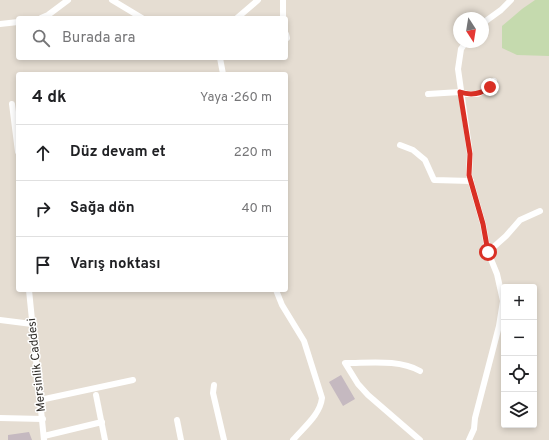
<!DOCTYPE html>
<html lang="tr">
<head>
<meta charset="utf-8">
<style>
	body { margin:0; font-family:Overpass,sans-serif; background:#f6f6f6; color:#202124 }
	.controls { position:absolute; right:12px; bottom:12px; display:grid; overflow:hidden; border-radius:4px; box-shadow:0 2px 6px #0003 }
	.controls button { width:36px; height:36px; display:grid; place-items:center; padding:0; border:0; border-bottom:1px solid #e0e0e0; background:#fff; color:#202124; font:20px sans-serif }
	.compass { position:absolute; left:453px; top:12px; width:36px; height:36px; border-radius:50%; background:#fff; box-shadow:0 2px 6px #0003; rotate:168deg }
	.stop { position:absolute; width:12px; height:12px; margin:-9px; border:3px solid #d93025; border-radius:50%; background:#fff }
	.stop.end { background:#d93025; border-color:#fff; box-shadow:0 1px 4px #0008 }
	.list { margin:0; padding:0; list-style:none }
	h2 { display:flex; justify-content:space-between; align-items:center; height:52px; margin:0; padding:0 16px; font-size:17px }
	h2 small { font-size:13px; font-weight:400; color:#757577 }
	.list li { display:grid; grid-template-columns:26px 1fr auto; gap:12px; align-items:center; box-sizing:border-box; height:56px; padding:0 16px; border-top:1px solid #e0e0e0 }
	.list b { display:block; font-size:15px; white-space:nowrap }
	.list em { font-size:13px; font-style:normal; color:#757577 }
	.icon { flex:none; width:22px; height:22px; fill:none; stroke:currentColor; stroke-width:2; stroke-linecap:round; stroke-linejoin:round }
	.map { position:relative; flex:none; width:549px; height:440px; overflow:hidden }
	.search { position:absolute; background:#fff; box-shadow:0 2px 6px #0003; left:16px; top:16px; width:272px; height:44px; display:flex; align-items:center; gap:10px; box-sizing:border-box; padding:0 14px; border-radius:4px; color:#757577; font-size:15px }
	.panel { position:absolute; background:#fff; box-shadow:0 2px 6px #0003; left:16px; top:72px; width:272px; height:220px; border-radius:4px }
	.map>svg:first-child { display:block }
	.green { fill:#c5daae }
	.building { fill:#c5b9c0 }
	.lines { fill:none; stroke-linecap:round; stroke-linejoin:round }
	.minor { stroke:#fff; stroke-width:6 }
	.route { stroke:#d93025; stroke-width:5 }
	.labels { text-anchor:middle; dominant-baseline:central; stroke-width:3; stroke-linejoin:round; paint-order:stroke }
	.street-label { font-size:12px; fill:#312e2a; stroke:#fff }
</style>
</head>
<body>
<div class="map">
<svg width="549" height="440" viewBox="0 0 549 440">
	<rect width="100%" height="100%" fill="#e5ddd2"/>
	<polygon class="green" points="535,0 549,0 549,56 517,55 502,48 502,26 522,9"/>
	<g class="building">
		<polygon points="341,375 355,399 343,406 329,382"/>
		<polygon points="29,432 32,440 8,440 8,435"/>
	</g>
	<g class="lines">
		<g class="minor">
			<polyline points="112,0 142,18"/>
			<polyline points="41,18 48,15 68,0"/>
			<polyline points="237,18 258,0"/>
			<polyline points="283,18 283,0"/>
			<polyline points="483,23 501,10 511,0"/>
			<polyline points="0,24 18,22"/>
			<polyline points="286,34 287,38"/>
			<polyline points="466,42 461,49 458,69 470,154 469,175 483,224 488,252 497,274 503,301 499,326 475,418 474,429 469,440"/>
			<polyline points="220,58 223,74"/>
			<polyline points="428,94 460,92 467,94 478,94 490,87 494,81"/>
			<polyline points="12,104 18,152"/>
			<polyline points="400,145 413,150 425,160 434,180 471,181"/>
			<polyline points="488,252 506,236 520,220 540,211"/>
			<polyline points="29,290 44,440"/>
			<path d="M 276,290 L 282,305 L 304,341 L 322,398 C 320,415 304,427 293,440"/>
			<polyline points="0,320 32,324"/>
			<polyline points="214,385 213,393 224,440"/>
			<polyline points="96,395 105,440"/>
			<polyline points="40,400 133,380"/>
			<polyline points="0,418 43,419"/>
			<polyline points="177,420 181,440"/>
			<polyline points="44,436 102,422"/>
			<path d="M 420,440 L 368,395 L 358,384 L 345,363 C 370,363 399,359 420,371"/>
		</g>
	</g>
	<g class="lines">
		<path class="route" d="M 488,252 L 483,224 L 469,175 L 470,154 L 460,92 C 472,96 481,94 490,87"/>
	</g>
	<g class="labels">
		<g class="street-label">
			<text transform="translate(37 365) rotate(-96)">Mersinlik Caddesi</text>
		</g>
	</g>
</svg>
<div class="controls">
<button>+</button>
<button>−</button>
<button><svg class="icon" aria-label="locate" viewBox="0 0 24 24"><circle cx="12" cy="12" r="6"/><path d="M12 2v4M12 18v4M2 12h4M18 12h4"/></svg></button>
<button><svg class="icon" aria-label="layers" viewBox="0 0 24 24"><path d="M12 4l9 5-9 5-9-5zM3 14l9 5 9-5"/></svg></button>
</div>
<svg class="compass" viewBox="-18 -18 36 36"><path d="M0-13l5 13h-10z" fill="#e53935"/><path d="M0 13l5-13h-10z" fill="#757577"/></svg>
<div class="stop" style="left:488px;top:252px"></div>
<div class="stop end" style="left:490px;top:87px"></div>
<div class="search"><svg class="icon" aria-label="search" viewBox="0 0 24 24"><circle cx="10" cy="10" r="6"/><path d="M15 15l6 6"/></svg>Burada ara</div>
<section class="panel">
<h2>4 dk<small>Yaya · 260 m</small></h2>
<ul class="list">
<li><svg class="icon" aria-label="ahead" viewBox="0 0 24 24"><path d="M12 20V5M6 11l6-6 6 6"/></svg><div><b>Düz devam et</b></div><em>220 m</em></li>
<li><svg class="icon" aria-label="right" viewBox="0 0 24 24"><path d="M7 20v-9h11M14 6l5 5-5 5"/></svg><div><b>Sağa dön</b></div><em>40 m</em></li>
<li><svg class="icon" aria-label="arrive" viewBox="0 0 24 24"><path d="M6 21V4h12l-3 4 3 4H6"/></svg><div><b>Varış noktası</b></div></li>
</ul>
</section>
</div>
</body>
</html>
